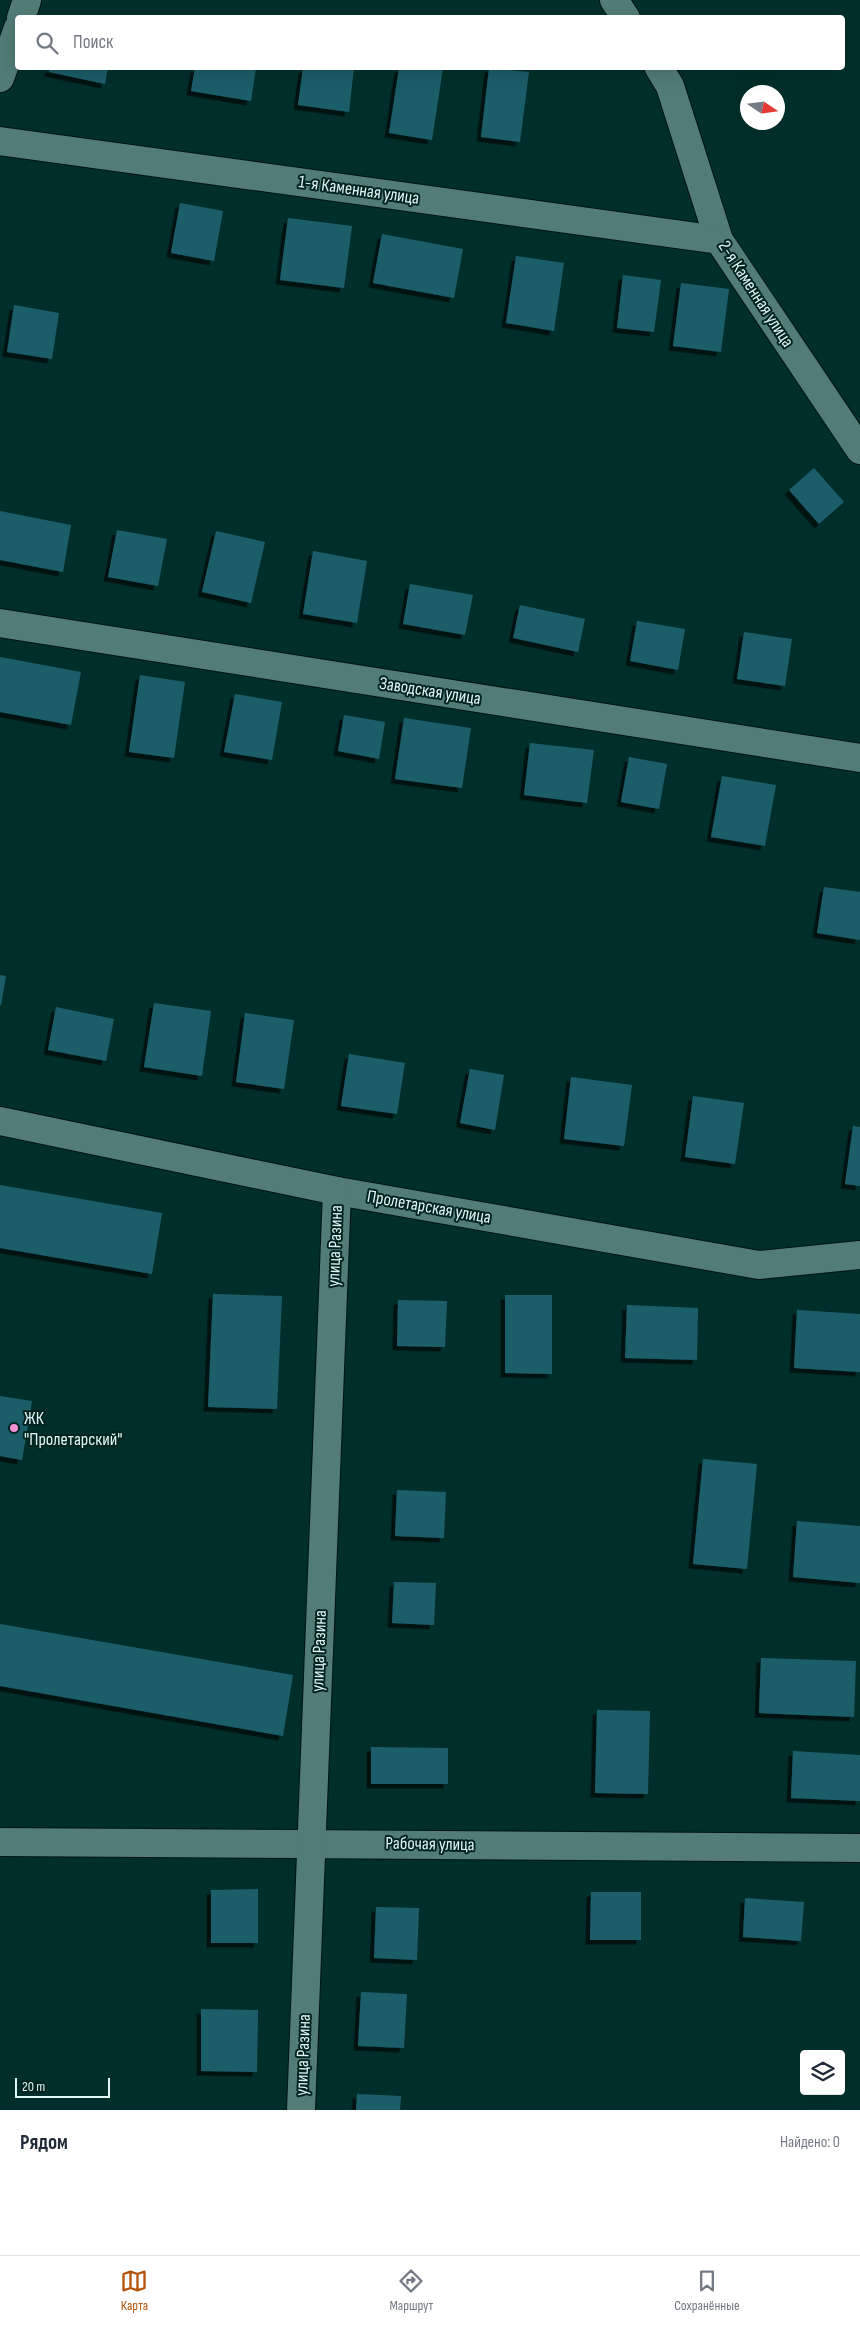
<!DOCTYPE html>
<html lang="ru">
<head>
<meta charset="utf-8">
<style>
	body { margin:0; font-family:"Sofia Sans Condensed",sans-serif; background:#f2f2f3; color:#1f2937 }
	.controls { position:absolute; right:15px; bottom:15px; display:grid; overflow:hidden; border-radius:5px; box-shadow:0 5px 20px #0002 }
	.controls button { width:45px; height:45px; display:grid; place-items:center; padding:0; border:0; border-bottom:1px solid #e0e1e3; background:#fff; color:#1f2937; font:25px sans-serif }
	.compass { position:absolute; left:740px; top:85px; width:45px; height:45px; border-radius:50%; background:#fff; box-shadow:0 5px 20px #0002; rotate:103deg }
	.scale { position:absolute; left:15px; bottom:12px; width:95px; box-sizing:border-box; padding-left:5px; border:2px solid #dff5f2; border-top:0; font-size:14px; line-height:18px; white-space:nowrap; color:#dff5f2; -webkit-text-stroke:4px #022420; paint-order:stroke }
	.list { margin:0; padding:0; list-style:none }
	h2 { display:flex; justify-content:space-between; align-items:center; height:65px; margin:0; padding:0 20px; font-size:21px }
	h2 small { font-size:16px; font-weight:400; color:#747a83 }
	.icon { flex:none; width:28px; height:28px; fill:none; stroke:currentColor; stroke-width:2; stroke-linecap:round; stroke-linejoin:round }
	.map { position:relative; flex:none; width:860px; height:2110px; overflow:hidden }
	.search { position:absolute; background:#fff; box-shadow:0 5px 20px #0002; left:15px; right:15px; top:15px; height:55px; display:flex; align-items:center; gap:12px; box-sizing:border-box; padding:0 18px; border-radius:5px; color:#747a83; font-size:19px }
	.sheet { height:145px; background:#fff }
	nav { display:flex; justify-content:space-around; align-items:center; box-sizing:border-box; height:70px; border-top:1px solid #e0e1e3; background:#fff; font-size:14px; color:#747a83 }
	nav a { display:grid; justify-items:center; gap:2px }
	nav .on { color:#b45309 }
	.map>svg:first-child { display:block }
	.building { fill:#1e5d6b; filter:url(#shadow) }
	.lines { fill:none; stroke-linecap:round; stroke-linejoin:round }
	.street-casing { stroke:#011412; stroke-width:30 }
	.street { stroke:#527c77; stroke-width:28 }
	.poi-dot { fill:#f391d5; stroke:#022420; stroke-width:2 }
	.labels { text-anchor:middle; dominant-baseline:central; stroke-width:4; stroke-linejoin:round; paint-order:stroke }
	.street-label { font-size:18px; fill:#dff5f2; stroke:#022420 }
	.poi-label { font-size:18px; fill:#dff5f2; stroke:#022420; text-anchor:start }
</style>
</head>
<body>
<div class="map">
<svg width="860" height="2110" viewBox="0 0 860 2110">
	<defs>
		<filter id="shadow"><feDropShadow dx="-4.5" dy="4.5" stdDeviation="0" flood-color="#0009"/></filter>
	</defs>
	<rect width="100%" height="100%" fill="#002f2b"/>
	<g class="building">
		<polygon points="50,68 108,68 105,84 49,72"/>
		<polygon points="195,68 256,68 251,101 191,91"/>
		<polygon points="303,68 354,68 349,112 298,105"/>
		<polygon points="399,68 443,68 432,140 389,133"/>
		<polygon points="489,68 529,72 520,142 481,137"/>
		<polygon points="180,203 223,211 214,261 171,253"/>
		<polygon points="288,218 352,226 344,288 280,280"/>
		<polygon points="382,234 463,249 454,298 373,283"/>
		<polygon points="516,256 564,263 554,331 506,323"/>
		<polygon points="623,275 661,280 654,332 617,328"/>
		<polygon points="681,283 729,289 721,352 673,346"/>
		<polygon points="14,305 59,313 52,359 7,352"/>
		<polygon points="814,468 844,502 819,524 789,490"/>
		<polygon points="0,511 71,525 63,572 0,560"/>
		<polygon points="117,530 167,539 158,586 108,577"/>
		<polygon points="216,531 265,542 251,603 202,592"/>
		<polygon points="313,551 367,561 357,623 303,614"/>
		<polygon points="410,584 473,595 465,635 403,624"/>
		<polygon points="520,605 585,619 578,652 513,638"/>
		<polygon points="637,621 685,629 678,670 630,661"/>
		<polygon points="744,632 792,639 785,686 737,679"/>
		<polygon points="0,657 81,672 71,725 0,712"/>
		<polygon points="140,675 185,682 174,758 129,752"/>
		<polygon points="235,694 282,702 272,760 224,752"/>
		<polygon points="344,715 385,722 379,759 338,751"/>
		<polygon points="404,718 471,728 462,788 395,779"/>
		<polygon points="530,743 594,750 587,803 524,795"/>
		<polygon points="629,757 667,764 659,809 621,802"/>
		<polygon points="722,776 776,785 765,846 711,837"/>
		<polygon points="824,887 860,892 860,940 817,933"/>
		<polygon points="0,975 6,976 1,1005 0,1005"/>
		<polygon points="154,1003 211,1011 202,1076 144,1067"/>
		<polygon points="56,1007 114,1019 106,1061 48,1050"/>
		<polygon points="245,1013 294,1020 284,1089 236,1082"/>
		<polygon points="349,1054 405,1063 397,1114 341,1106"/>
		<polygon points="470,1069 504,1075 495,1130 460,1123"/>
		<polygon points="571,1077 632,1085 624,1146 564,1139"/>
		<polygon points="693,1096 744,1103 735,1164 685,1157"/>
		<polygon points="853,1126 860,1127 860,1186 845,1184"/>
		<polygon points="0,1185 162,1213 152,1274 0,1248"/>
		<polygon points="213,1294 282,1296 277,1409 208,1407"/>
		<polygon points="505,1295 552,1295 552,1374 505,1373"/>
		<polygon points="398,1300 447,1301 445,1347 397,1346"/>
		<polygon points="627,1305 698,1308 697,1360 625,1358"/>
		<polygon points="797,1310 860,1314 860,1372 794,1368"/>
		<polygon points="0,1396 32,1401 22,1460 0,1456"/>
		<polygon points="703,1459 757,1464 747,1569 693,1564"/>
		<polygon points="397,1490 446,1492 444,1538 395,1536"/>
		<polygon points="797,1521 860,1526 860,1583 793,1577"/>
		<polygon points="394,1582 436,1583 434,1625 392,1623"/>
		<polygon points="0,1624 293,1675 283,1736 0,1686"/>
		<polygon points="761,1658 856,1661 854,1717 759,1713"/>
		<polygon points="597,1710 650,1711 648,1794 595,1793"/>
		<polygon points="371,1747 448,1748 448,1784 371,1784"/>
		<polygon points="793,1751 860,1755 860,1801 791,1798"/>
		<polygon points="258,1889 258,1943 211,1943 211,1890"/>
		<polygon points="591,1892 641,1892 641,1940 590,1940"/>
		<polygon points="745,1898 804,1902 801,1941 743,1937"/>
		<polygon points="376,1907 419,1908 417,1960 374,1958"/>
		<polygon points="361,1992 407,1994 404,2048 358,2046"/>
		<polygon points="201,2009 258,2010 257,2072 201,2071"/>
		<polygon points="357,2094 401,2096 400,2110 356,2110"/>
	</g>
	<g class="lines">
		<defs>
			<g id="street">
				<polyline points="614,0 626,18"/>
				<polyline points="21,18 27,0"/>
				<polyline points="659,68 670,86 719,240 860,450"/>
				<polyline points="0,78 18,28"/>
				<polyline points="0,141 719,240"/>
				<polyline points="0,623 860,758"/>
				<polyline points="0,1121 337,1191 759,1265 860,1255"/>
				<polyline points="0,1842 860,1848"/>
				<polyline points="301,2110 337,1191"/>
			</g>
		</defs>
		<use href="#street" class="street-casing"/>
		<use href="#street" class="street"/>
	</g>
	<circle class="poi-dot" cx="14" cy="1428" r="5"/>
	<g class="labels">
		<g class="street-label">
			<text transform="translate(359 190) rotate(8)">1-я Каменная улица</text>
			<text transform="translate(756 294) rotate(57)">2-я Каменная улица</text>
			<text transform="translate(430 691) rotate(9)">Заводская улица</text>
			<text transform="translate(429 1207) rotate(10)">Пролетарская улица</text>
			<text transform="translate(335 1246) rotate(-88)">улица Разина</text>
			<text transform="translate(319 1651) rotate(-88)">улица Разина</text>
			<text transform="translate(430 1844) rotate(1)">Рабочая улица</text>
			<text transform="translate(303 2055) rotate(-88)">улица Разина</text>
		</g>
		<g class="poi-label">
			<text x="24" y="1418">ЖК<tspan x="24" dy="21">"Пролетарский"</tspan></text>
		</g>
	</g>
</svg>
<div class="controls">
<button><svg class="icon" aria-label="layers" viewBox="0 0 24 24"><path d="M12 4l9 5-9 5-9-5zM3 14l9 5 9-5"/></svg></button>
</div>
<svg class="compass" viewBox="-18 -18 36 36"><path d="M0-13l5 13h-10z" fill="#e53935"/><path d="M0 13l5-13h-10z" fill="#747a83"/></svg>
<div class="scale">20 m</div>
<div class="search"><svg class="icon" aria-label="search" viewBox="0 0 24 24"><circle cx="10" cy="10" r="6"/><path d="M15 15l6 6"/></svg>Поиск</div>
</div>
<section class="sheet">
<h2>Рядом<small>Найдено: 0</small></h2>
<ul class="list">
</ul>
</section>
<nav>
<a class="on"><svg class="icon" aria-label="map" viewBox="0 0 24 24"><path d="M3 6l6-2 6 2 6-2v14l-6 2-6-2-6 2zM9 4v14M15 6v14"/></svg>Карта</a>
<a><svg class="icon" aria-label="directions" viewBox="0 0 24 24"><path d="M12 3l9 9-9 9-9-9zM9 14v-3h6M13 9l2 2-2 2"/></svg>Маршрут</a>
<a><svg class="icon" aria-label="saved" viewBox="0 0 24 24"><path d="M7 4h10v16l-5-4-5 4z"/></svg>Сохранённые</a>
</nav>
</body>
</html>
